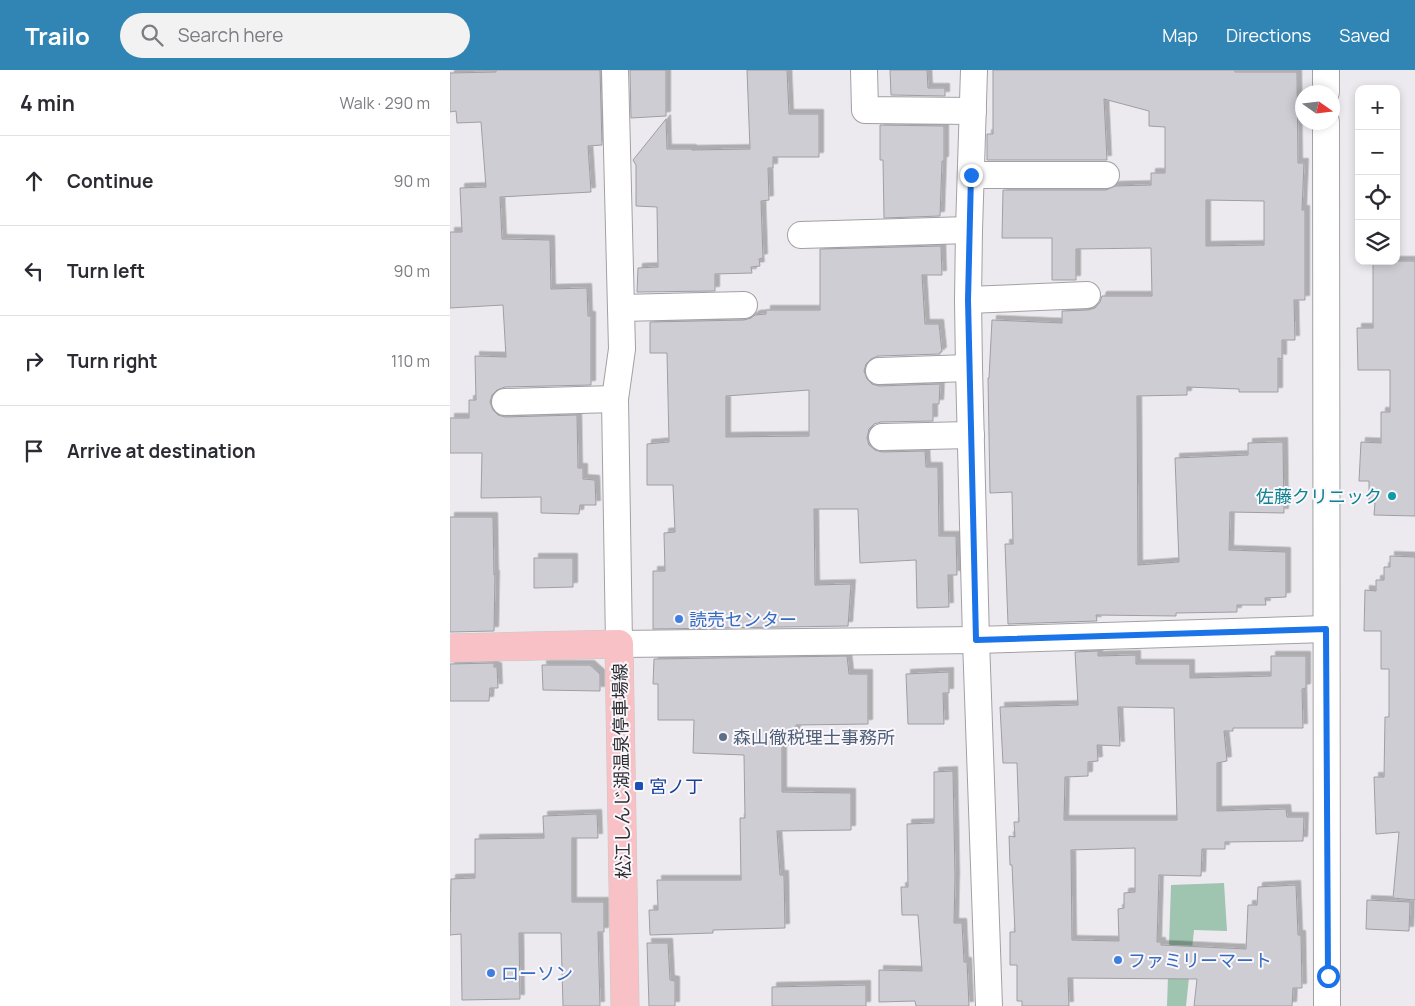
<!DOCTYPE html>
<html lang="en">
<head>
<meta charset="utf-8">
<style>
	body { margin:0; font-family:Manrope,"Noto Sans JP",sans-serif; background:#f2f2f3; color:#2b2b33 }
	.controls { position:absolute; right:15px; top:15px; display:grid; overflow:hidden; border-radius:10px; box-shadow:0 2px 8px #0003 }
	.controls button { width:45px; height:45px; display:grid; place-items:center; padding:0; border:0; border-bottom:1px solid #e1e1e2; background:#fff; color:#2b2b33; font:25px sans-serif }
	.compass { position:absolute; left:845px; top:15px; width:45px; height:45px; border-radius:50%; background:#fff; box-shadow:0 2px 8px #0003; rotate:104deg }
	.stop { position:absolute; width:15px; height:15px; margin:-11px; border:4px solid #1a73e8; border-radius:50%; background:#fff }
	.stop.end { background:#1a73e8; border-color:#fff; box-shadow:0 1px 5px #0008 }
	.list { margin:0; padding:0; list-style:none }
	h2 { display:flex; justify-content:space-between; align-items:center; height:65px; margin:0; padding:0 20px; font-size:21px }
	h2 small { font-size:16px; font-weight:400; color:#7c7c81 }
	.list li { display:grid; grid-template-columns:32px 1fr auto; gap:15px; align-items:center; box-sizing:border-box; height:90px; padding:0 20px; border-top:1px solid #e1e1e2 }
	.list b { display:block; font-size:19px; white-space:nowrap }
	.list em { font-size:16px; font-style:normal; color:#7c7c81 }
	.icon { flex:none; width:28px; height:28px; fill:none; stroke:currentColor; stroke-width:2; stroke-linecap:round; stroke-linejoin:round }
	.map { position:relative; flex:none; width:965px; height:936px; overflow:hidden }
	header { display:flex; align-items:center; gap:30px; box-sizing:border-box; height:70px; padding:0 25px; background:#3085b4; color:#fff }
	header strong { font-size:24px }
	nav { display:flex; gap:28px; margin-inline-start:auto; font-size:18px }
	.search { width:350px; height:45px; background:#f2f2f3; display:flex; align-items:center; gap:12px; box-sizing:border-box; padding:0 18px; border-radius:28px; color:#7c7c81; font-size:19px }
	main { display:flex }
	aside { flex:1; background:#fff }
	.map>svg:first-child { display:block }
	.green { fill:#9fc4b0 }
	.building { fill:#cecdd3; stroke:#9f9ea3; fill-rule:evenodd; filter:url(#shadow) }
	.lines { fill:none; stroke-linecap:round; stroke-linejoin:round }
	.minor-casing { stroke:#a2a0a5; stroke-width:28 }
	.major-casing { stroke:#c9c8c9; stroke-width:29 }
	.minor { stroke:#fff; stroke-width:26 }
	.major { stroke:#f7c1c5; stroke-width:28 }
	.route { stroke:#1a73e8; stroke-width:6 }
	.culture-dot { fill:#0f9aa8; stroke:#f9f7fc; stroke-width:2 }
	.shop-dot { fill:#3f7fe0; stroke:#f9f7fc; stroke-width:2 }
	.service-dot { fill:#5c6f8a; stroke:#f9f7fc; stroke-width:2 }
	.transit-dot { fill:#1a4fb4; stroke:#f9f7fc; stroke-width:2 }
	.labels { text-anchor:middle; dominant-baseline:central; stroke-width:4; stroke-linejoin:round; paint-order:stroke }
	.culture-label { font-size:18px; fill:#0d838f; stroke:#f9f7fc; text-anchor:end }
	.shop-label { font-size:18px; fill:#366cbe; stroke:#f9f7fc; text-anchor:start }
	.service-label { font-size:18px; fill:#4e5e75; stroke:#f9f7fc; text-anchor:start }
	.street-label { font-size:18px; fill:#2e2d2f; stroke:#f9f7fc }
	.transit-label { font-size:18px; fill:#164399; stroke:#f9f7fc; text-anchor:start }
</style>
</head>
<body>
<header>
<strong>Trailo</strong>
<div class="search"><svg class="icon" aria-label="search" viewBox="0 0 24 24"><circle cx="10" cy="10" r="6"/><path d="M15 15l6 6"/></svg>Search here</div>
<nav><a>Map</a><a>Directions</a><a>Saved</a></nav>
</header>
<main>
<aside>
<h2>4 min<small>Walk · 290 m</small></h2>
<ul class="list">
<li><svg class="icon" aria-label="ahead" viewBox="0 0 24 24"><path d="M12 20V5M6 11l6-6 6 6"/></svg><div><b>Continue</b></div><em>90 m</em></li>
<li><svg class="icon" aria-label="left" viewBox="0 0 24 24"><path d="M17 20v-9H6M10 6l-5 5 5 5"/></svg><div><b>Turn left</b></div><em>90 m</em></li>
<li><svg class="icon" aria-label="right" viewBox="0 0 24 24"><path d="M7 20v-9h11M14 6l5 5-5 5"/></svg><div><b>Turn right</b></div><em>110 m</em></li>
<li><svg class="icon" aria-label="arrive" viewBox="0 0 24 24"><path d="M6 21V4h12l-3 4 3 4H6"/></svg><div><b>Arrive at destination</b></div></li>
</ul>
</aside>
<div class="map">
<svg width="965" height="936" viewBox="0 0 965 936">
	<defs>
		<filter id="shadow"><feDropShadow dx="4.5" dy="-4.5" stdDeviation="0" flood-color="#0004"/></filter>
	</defs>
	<rect width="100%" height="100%" fill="#eceaef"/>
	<polygon class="green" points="774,813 777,861 744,860 736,936 717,936 721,815"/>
	<g class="building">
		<polygon points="46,0 150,0 152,75 138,76 141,122 50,127 52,169 100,170 101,219 137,218 138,246 141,246 141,315 55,317 47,320 42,325 40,332 43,340 48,345 55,347 127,345 128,398 133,398 133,409 145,410 146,435 130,435 129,444 91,443 91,427 31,428 32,383 0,383 0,348 19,348 19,330 26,330 25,286 56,287 53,235 0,238 0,162 12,162 10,118 36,117 31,52 7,53 6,41 0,42 0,3 46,2"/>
		<polygon points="180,0 216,0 216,46 181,48"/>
		<polygon points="297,0 337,0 339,44 369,44 369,87 323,87 323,98 318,98 319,130 311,131 313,188 309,189 310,196 301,197 302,203 265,204 265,221 187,222 188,198 208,197 207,137 186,136 186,95 183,90 216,49 217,79 242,79 242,80 300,79"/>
		<polygon points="440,0 477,0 478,18 495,18 495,26 441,25"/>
		<path d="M 543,0 L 785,0 L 785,2 L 847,2 L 848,93 L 854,93 L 852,140 L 855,140 L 855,230 L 844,230 L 845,270 L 832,270 L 832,289 L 828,288 L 828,322 L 789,322 L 789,319 L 737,317 L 737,325 L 687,326 L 688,495 L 729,492 L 725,388 L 798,385 L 798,373 L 833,372 L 834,443 L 780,442 L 779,480 L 836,482 L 836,527 L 815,528 L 816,535 L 787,535 L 787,542 L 726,543 L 726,546 L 646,545 L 647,551 L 558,554 L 555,474 L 563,474 L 562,422 L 540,423 L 538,308 L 539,308 L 542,250 L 612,253 L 612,241 L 638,240 L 645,238 L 650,232 L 652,226 L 702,226 L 701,178 L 626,179 L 626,210 L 602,210 L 602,168 L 552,168 L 553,120 L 656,120 L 665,116 L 701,115 L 701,103 L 715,103 L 715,57 L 699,56 L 699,41 L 654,29 L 657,90 L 537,90 L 537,64 L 543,64 ZM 756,130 L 814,131 L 814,175 L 756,176 Z"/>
		<polygon points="430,55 494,56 494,91 492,91 490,146 434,148 433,90 430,90"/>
		<path d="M 491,176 L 492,205 L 472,205 L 475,254 L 489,254 L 492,282 L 490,282 L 490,284 L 428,286 L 421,289 L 416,294 L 414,301 L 417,309 L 422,314 L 429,316 L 490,314 L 489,334 L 483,334 L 483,351 L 431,352 L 424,354 L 419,359 L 417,368 L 419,375 L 425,380 L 432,382 L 475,381 L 476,397 L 488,397 L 489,466 L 506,466 L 507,505 L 498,505 L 499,537 L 467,538 L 466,490 L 410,493 L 408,439 L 364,439 L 365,515 L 401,514 L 398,556 L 203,559 L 203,501 L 215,501 L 214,463 L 225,462 L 223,415 L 197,415 L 197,374 L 219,372 L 217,283 L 200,283 L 200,252 L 294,250 L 301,248 L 305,245 L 316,244 L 316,240 L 370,240 L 370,179 ZM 359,320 L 359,366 L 276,367 L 276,326 Z"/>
		<polygon points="923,191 965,191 965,446 924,445 925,433 919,432 919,411 909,411 911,372 931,373 931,342 940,342 940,300 908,300 907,258 923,258"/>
		<polygon points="0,447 43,447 44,505 45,505 44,561 0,562"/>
		<polygon points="940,486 965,487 965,830 943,828 949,762 926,764 924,707 934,707 935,647 939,647 939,599 931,599 931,561 914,561 915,520 926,521 926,510 934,510 934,497 940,497"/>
		<polygon points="84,488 123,488 123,517 84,518"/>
		<path d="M 648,581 L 648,586 L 686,585 L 686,594 L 740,594 L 740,608 L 821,606 L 821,586 L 856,586 L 856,618 L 852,619 L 853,658 L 783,658 L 783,661 L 774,661 L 777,691 L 767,693 L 767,741 L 836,739 L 837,747 L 854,747 L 853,771 L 775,772 L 775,779 L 752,779 L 751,806 L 709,805 L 707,872 L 711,872 L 711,875 L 796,879 L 798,835 L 807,835 L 808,817 L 846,815 L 848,865 L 851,865 L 852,918 L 843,918 L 842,936 L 744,936 L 747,909 L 618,908 L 619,936 L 572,936 L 572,931 L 567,931 L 567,895 L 560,895 L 560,862 L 565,862 L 562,795 L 560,795 L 559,766 L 565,767 L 564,752 L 569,752 L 567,693 L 553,693 L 550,637 L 628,635 L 625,582 ZM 668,637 L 724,638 L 727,750 L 614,750 L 615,707 L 638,706 L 638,692 L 648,691 L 647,675 L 670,676 ZM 685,778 L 685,822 L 674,823 L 674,838 L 668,839 L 669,871 L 622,870 L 621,780 Z"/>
		<polygon points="397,586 399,604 418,604 418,654 346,655 346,675 332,675 332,722 401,723 401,760 327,761 330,805 334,805 335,858 263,860 263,863 200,865 199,840 208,840 207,810 291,810 290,748 295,748 294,685 243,683 244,650 208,650 208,614 203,614 204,589"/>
		<polygon points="44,593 44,597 47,597 48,618 40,618 39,631 0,631 0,594"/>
		<polygon points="92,595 140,595 150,604 150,621 93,620"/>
		<polygon points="499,602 499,623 493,623 494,654 458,654 456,604"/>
		<polygon points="503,701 505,807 504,853 512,853 514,892 517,892 519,936 466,936 465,931 429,932 429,900 472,901 468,845 452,845 451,817 458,817 457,754 484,753 484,702"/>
		<polygon points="147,744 148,768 122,768 122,832 154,832 154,862 148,862 150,936 113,936 111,863 69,863 70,929 12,930 11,864 0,865 1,809 25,808 25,769 94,768 93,746"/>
		<polygon points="917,830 960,832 959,861 916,859"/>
		<polygon points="197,873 218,873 220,910 225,911 225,936 199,936"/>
		<polygon points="416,915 416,936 322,936 322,917"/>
	</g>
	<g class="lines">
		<defs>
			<g id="minor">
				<polyline points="165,0 172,279 165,329 169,574 526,570 876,559"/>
				<polyline points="414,0 415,40 523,41"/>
				<polyline points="524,0 519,160 518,230 519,298 526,570 539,936"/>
				<polyline points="876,0 876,22"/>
				<polyline points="876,52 877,936"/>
				<polyline points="521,105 656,105"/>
				<polyline points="351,165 519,160"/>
				<polyline points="518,230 637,225"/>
				<polyline points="171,238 294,235"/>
				<polyline points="429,301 519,298"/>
				<polyline points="55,332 165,329"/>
				<polyline points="432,367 521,365"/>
			</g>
			<polyline id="major" points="0,578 169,574 175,936"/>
		</defs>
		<use href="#minor" class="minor-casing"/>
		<use href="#major" class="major-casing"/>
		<use href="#minor" class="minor"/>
		<use href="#major" class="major"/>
	</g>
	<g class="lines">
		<polyline class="route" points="521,105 518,230 526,570 876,559 878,906"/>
	</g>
	<circle class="culture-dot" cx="942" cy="426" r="5"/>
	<g class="shop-dot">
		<circle cx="229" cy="549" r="5"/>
		<circle cx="668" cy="890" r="5"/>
		<circle cx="41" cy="903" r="5"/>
	</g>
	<circle class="service-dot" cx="273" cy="667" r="5"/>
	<rect class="transit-dot" x="184" y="711" width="10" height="10" rx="2.5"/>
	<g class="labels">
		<g class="culture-label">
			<text x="932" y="426">佐藤クリニック</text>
		</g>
		<g class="shop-label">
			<text x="239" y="549">読売センター</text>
			<text x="678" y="890">ファミリーマート</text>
			<text x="51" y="903">ローソン</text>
		</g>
		<g class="service-label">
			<text x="283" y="667">森山徹税理士事務所</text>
		</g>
		<g class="street-label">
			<text transform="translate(171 701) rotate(-91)">松江しんじ湖温泉停車場線</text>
		</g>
		<g class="transit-label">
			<text x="199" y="716">宮ノ丁</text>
		</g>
	</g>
</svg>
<div class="controls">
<button>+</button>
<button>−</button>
<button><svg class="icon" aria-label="locate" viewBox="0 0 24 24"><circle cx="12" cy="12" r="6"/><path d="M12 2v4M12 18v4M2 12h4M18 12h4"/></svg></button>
<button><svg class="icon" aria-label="layers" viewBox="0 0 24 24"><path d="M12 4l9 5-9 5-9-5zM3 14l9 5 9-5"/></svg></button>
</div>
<svg class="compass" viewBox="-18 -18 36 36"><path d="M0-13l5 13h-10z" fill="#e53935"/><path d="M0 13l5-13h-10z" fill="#7c7c81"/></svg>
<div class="stop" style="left:878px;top:906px"></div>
<div class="stop end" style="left:521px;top:105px"></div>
</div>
</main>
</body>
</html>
